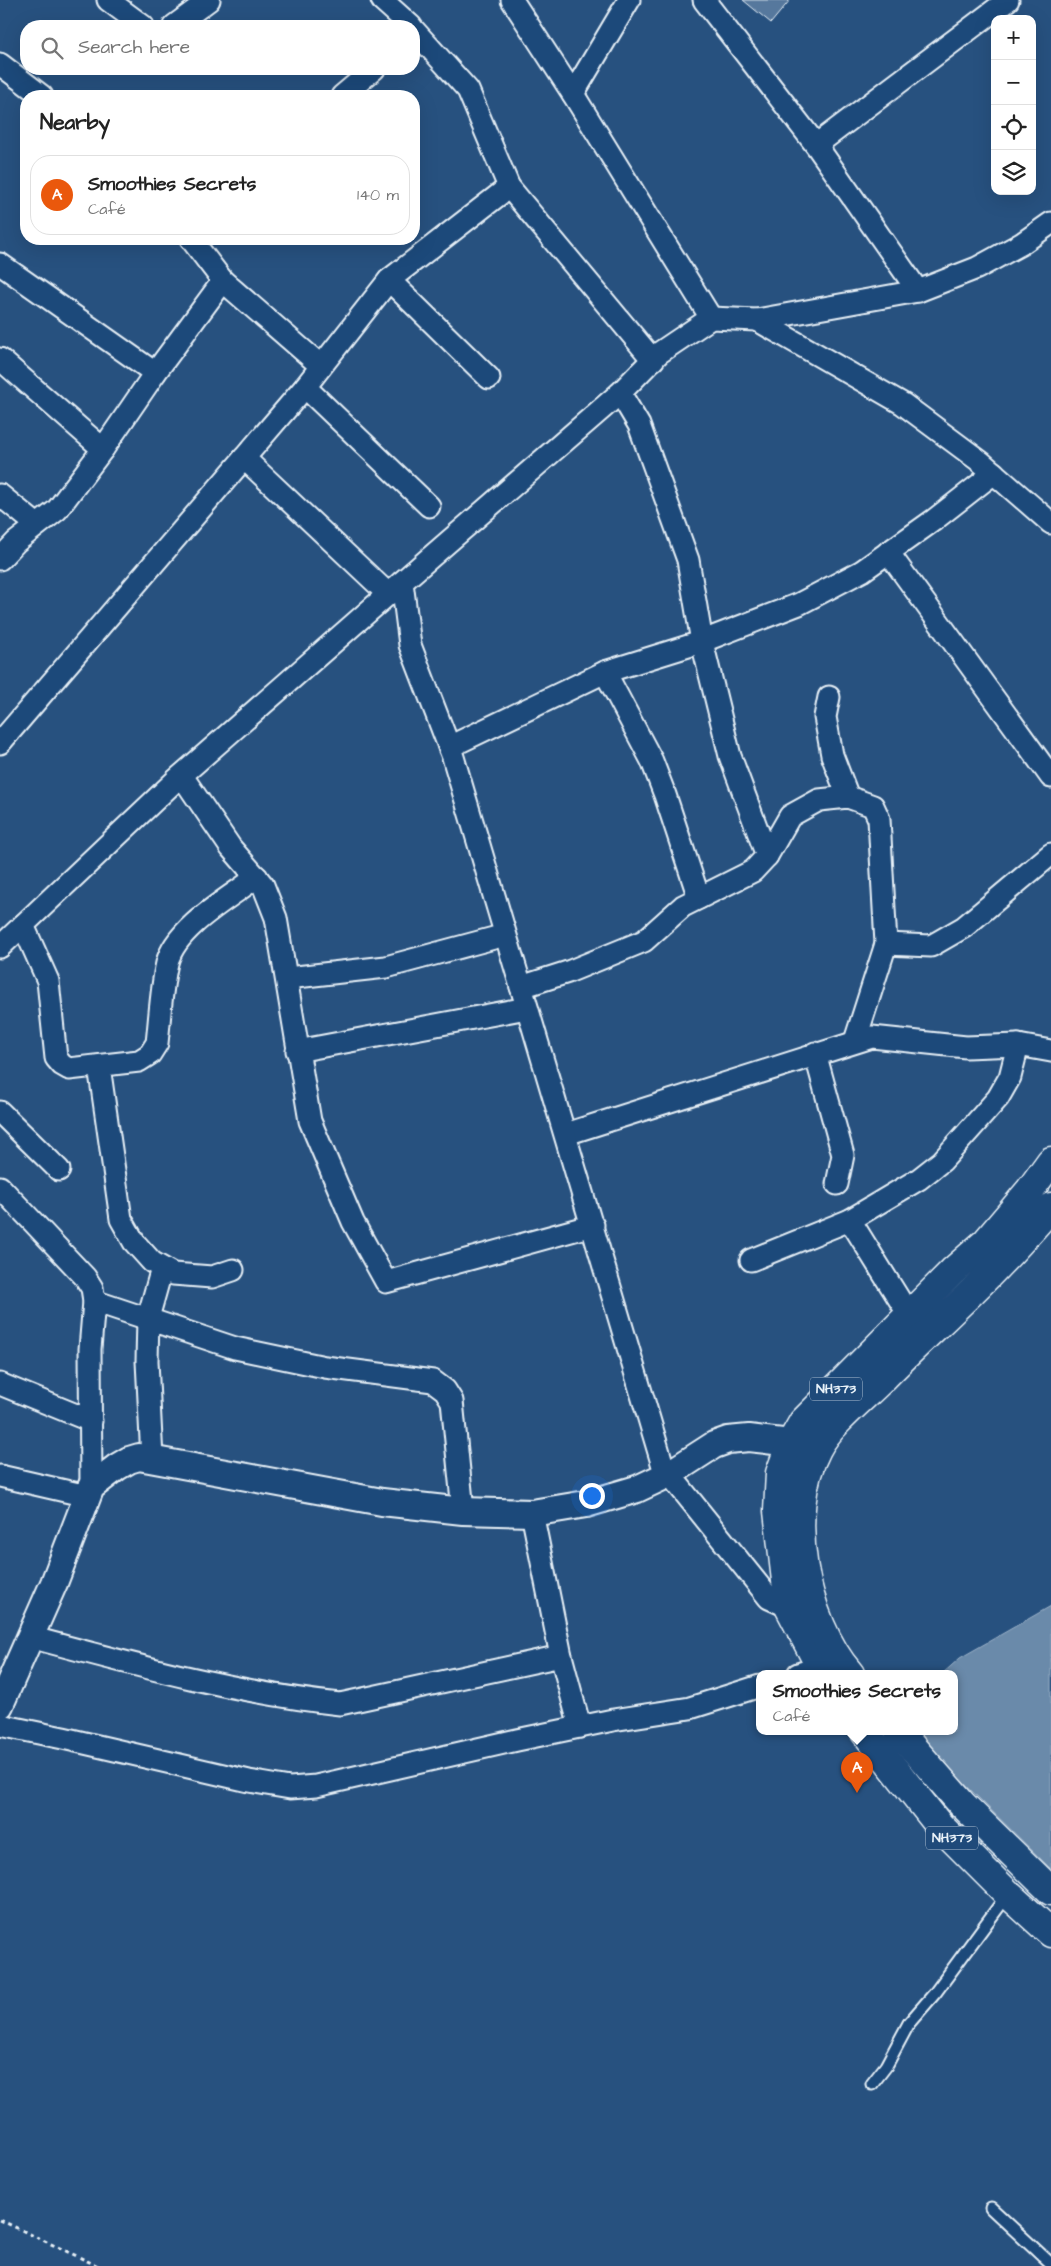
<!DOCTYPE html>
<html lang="en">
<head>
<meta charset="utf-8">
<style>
	body { margin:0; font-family:"Architects Daughter",sans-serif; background:#f2f2f2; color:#222 }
	.controls { position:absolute; right:15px; top:15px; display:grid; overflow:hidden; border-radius:10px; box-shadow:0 5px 20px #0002 }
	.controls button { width:45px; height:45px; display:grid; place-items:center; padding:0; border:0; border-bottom:1px solid #e0e0e0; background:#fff; color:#222; font:25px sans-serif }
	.you { position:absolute; left:591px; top:1495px; width:18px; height:18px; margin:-12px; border:4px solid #fff; border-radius:50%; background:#1a73e8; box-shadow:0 0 0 8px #1a73e833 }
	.badge { display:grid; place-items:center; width:32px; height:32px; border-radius:50%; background:#ea580c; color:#fff; font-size:16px; font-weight:700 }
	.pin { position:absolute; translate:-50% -41px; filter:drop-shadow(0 1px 2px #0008) }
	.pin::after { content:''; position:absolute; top:26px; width:18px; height:15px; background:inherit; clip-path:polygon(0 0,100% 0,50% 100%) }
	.popup { position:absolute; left:756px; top:1670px; width:202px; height:65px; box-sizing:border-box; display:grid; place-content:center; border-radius:10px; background:#fff; filter:drop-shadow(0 1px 4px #0005); font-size:16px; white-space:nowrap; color:#767676 }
	.popup b { font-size:19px; color:#222 }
	.popup::after { content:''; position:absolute; left:50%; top:100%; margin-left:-10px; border:10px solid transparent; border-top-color:#fff }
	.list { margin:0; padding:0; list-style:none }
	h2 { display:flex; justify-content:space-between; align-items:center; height:65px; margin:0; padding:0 20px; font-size:21px }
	h2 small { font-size:16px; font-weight:400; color:#767676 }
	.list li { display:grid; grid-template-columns:32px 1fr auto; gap:15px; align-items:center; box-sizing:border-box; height:80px; margin:0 10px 10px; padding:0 10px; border:1px solid #e0e0e0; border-radius:20px }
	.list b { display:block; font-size:19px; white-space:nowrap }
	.list p { margin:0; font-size:16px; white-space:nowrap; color:#767676 }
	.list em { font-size:16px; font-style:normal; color:#767676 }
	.icon { flex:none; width:28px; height:28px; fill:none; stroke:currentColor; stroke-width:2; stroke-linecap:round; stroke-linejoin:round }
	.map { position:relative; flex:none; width:1051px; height:2266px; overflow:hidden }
	.search { position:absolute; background:#fff; box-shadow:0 5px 20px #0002; left:20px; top:20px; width:400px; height:55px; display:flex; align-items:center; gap:12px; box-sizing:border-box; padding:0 18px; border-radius:20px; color:#767676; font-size:19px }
	.panel { position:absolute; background:#fff; box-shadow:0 5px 20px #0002; left:20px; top:90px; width:400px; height:155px; border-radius:20px }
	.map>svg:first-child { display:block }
	.water { fill:#6b8aaa; stroke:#9db3c9 }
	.building { fill:#57789d; stroke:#e8f1f8 }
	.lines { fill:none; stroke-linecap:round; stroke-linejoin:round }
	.service-casing { stroke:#e8f1f8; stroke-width:15 }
	.minor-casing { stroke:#e8f1f8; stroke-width:25 }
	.tertiary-casing { stroke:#e8f1f8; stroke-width:30 }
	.trunk-casing { stroke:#e8f1f8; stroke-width:31 }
	.path { stroke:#e8f1f8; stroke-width:3; stroke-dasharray:4 4; stroke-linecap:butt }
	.service { stroke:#1f4a7a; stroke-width:11 }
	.minor { stroke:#1f4a7a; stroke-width:21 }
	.tertiary { stroke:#1f4a7a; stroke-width:26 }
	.trunk { stroke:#1f4a7a; stroke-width:28 }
	.labels { text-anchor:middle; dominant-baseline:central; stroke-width:4; stroke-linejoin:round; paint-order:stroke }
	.shield { fill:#1f4a7a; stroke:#acbfd2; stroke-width:1 }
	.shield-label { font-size:14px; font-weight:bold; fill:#e8f1f8 }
</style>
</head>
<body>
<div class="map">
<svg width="1051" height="2266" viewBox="0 0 1051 2266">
	<rect width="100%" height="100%" fill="#27517f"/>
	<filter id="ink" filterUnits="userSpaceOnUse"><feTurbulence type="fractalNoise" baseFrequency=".02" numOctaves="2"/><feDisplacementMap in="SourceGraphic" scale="10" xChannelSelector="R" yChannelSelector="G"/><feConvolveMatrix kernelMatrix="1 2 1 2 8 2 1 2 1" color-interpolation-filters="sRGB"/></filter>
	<g filter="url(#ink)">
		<polygon class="water" points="1051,1606 1051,1869 912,1732 954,1732 954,1674 942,1674 960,1658"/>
		<polygon class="building" points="743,0 790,0 771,23"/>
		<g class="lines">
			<defs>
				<g id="service">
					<polyline points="872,2084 886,2066 909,2023 935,1993 1008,1894"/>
					<polyline points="991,2208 1051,2264"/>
				</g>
				<g id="minor">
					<polyline points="108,0 143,26"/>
					<polyline points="382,0 411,26"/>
					<polyline points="512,0 573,94 711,318"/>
					<polyline points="704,0 816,145 918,291"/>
					<polyline points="174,26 209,0"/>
					<polyline points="414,30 468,90 509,187 653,360"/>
					<polyline points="0,64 42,96"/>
					<polyline points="573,94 629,0"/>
					<polyline points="342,96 374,69"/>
					<polyline points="816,145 1008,0"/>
					<polyline points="191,239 223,281 321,366"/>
					<polyline points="0,264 155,373"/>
					<polyline points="389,280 489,378"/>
					<polyline points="757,320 903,404 981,462 1051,523"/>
					<polyline points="0,359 103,449"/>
					<polyline points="305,387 429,506"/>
					<polyline points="620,393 639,425 688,560 702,642 730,756 767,856"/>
					<polyline points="244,458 388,594"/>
					<polyline points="0,495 37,525"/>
					<polyline points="888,552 1051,777"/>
					<polyline points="0,559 16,542 57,510 103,449 155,373 223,281"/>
					<polyline points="605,672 652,761 665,795 699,898"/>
					<polyline points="829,697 825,717 832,755 848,797"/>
					<polyline points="0,743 305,387 389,280 509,187"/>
					<polyline points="449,747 605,672 698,643 799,604 862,571 934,520 994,473"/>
					<polyline points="182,776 231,848 263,885 276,918 310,1121 353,1222 386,1282 593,1225"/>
					<path d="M 23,925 L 48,981 L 56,1058 L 62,1065 L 69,1069 L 139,1061 L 150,1054 L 157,1043 C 160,1017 161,989 167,963 C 175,928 229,898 257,877"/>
					<polyline points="886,944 931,946 964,927 1051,854"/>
					<polyline points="0,947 175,781 402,582"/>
					<polyline points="287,978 386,967 505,935"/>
					<polyline points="521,987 568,972 644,941 683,906 753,871 767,856 790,816 819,800 848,797 873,806 879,819 886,944 855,1041"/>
					<polyline points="297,1051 527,1008"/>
					<polyline points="815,1053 843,1155 837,1184"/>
					<polyline points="99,1066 121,1219 134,1242 152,1262 173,1274 212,1277 233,1270"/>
					<polyline points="0,1112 59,1170"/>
					<polyline points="566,1134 872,1037 966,1047 1018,1045 1051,1051"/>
					<polyline points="0,1187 85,1277 92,1288 94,1301 90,1349 91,1487"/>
					<polyline points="850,1220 909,1315"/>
					<polyline points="751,1260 850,1220 919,1179 942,1161 998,1098 1010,1077 1018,1045"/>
					<polyline points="94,1301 235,1348 325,1367 433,1381 445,1390 452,1401 463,1511"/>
					<polyline points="0,1384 91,1421"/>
					<polyline points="152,1459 147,1361 148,1318 162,1268"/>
					<polyline points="0,1476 87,1496"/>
					<polyline points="532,1513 561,1656 580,1727"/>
					<polyline points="789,1607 769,1598 663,1466 453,757 410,645 402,582 620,393 659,353 711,318 757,320 918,291 977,268 1021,244 1051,223"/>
					<path d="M 30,1637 C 131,1664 236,1693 340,1704 L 561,1656"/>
					<polyline points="798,1674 820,1667"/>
					<polyline points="0,1725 63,1738 249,1781 290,1788 316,1786 517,1740 613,1720 690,1708 760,1686"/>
				</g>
				<polyline id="tertiary" points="0,1705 54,1583 91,1487 117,1467 129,1460 139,1457 382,1502 463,1511 532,1513 586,1504 637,1489 669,1474 714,1445 728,1440 749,1438 791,1443"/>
				<g id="trunk">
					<polyline points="824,1674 789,1607 778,1511 780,1473 791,1443 803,1422 953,1271 986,1242 1030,1190 1051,1161"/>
					<path d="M 850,1674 C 804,1621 783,1513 817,1449 C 830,1424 861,1400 881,1380 C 919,1341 960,1305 997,1266 C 1016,1247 1033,1227 1051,1207"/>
					<polyline points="865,1732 939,1825 1008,1894 1051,1933"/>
					<polyline points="899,1732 962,1804 1051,1891"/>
				</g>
			</defs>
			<use href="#service" class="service-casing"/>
			<use href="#minor" class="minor-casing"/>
			<use href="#tertiary" class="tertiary-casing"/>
			<use href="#trunk" class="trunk-casing"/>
			<polyline class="path" points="0,2220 98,2266"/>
			<use href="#service" class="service"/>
			<use href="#minor" class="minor"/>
			<use href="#tertiary" class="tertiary"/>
			<use href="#trunk" class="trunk"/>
		</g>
	</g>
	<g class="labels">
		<g class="shield">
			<rect x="810" y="1377.5" width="52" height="23" rx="4"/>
			<rect x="926" y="1826.5" width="52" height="23" rx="4"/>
		</g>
		<g class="shield-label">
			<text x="836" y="1389">NH373</text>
			<text x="952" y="1838">NH373</text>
		</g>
	</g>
</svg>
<div class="controls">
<button>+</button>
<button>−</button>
<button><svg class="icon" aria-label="locate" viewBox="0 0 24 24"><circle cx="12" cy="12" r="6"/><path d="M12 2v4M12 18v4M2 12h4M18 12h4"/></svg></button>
<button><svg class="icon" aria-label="layers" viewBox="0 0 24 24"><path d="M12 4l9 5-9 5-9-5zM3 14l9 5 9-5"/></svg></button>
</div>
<div class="you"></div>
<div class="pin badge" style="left:857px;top:1793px">A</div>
<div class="popup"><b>Smoothies Secrets</b>Café</div>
<div class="search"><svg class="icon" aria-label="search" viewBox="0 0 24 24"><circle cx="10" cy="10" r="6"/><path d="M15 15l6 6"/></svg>Search here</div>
<section class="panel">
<h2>Nearby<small></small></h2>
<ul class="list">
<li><span class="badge">A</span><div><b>Smoothies Secrets</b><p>Café</p></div><em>140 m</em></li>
</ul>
</section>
</div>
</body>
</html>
